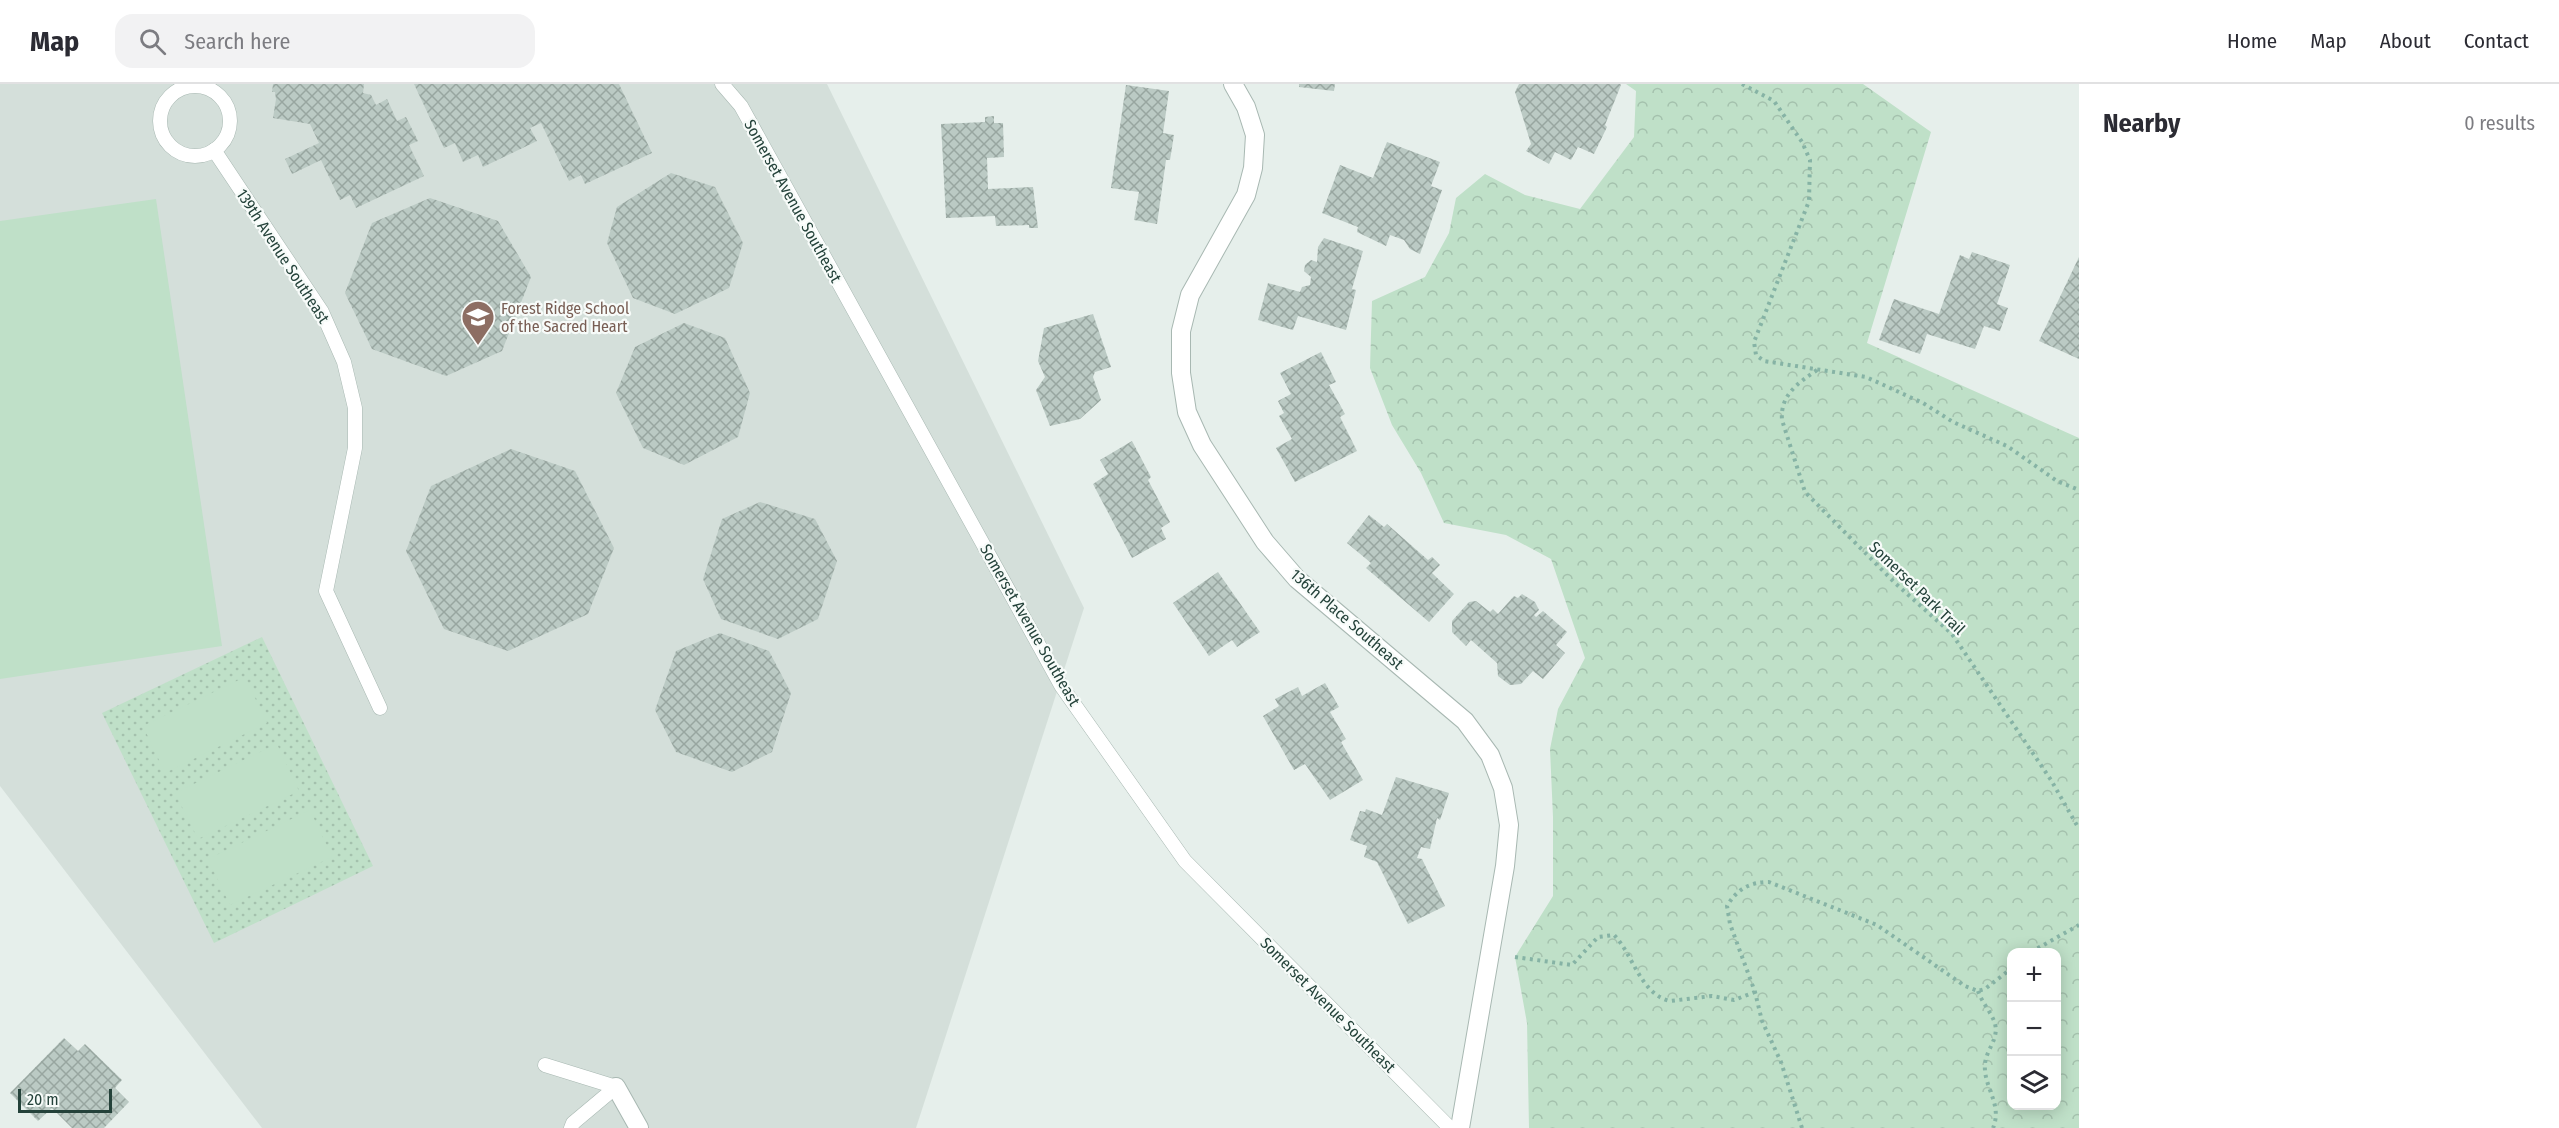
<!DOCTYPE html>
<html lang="en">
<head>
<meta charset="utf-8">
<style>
	body { margin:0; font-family:"Fira Sans Condensed",sans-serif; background:#f2f2f3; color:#2b2b33 }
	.controls { position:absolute; right:18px; bottom:18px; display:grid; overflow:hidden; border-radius:12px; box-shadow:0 3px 15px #0003 }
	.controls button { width:54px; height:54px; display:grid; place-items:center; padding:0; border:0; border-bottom:2px solid #e1e1e2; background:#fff; color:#2b2b33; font:30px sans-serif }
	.scale { position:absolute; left:18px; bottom:15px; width:94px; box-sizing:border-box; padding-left:6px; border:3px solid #24423a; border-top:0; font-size:16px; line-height:21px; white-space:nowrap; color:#24423a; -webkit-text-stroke:4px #f7fbf9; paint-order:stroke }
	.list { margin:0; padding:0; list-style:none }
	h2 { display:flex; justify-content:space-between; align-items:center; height:78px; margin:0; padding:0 24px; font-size:26px }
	h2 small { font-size:20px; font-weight:400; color:#7c7c81 }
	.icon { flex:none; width:33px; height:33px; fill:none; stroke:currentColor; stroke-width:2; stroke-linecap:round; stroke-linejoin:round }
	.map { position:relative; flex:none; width:2079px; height:1044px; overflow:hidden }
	header { display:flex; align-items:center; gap:36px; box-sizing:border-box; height:84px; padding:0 30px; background:#fff; border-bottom:2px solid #e1e1e2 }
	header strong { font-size:28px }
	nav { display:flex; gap:33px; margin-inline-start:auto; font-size:21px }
	.search { width:420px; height:54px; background:#f2f2f3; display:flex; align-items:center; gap:15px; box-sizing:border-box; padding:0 21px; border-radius:18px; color:#7c7c81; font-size:22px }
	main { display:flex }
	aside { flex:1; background:#fff }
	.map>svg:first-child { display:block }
	.built { fill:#d4dfda }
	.grass { fill:url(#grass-dots) }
	.forest { fill:url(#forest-crowns); fill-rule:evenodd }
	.garden { fill:#bfe0c8 }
	.building { fill:url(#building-cross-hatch) }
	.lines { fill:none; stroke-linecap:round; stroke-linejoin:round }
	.service-casing { stroke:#a8b8b2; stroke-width:15 }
	.minor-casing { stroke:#a8b8b2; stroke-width:20 }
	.path { stroke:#86b3a5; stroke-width:4; stroke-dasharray:3 4.5; stroke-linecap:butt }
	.service { stroke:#fff; stroke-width:14 }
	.minor { stroke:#fff; stroke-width:18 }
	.labels { text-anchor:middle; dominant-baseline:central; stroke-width:4.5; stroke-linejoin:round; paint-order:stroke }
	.street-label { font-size:16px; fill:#24423a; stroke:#f7fbf9 }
	.education-label { font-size:16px; fill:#785e54; stroke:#f7fbf9; text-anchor:start }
</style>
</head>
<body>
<header>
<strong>Map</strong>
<div class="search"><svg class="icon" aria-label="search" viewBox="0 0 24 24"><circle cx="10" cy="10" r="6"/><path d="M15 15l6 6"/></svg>Search here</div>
<nav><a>Home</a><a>Map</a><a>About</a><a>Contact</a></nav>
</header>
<main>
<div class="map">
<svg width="2079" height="1044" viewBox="0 0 2079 1044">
	<defs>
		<pattern id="grass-dots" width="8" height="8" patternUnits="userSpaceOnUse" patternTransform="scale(1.5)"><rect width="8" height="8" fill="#bfe0c8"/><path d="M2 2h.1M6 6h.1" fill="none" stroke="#a4c1ad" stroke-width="1.8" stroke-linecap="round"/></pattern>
		<pattern id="forest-crowns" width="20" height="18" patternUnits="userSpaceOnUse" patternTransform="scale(1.5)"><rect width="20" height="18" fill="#bfe0c8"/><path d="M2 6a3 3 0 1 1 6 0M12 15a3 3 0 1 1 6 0" fill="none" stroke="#a4c1ad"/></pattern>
		<pattern id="building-cross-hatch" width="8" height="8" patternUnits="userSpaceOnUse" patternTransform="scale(1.5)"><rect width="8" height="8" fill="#bbcac4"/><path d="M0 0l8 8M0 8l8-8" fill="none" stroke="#98a6a0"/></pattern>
	</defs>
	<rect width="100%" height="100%" fill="#e6efeb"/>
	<polygon class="built" points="0,0 827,0 1084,524 916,1044 262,1044 0,702"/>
	<polygon class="grass" points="262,553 373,782 214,859 102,629"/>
	<path class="forest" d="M 1626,0 L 1863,0 L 1931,48 L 1867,259 L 2079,354 L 2079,1044 L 1529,1044 L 1527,939 L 1515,873 L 1553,812 L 1553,733 L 1550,665 L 1558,625 L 1585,574 L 1551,475 L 1506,451 L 1444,439 L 1421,389 L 1392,341 L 1370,284 L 1372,217 L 1425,193 L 1449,149 L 1456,114 L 1485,90 L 1525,111 L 1580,125 L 1634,53 L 1636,7 ZM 2012,868 L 2056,868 L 2056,1022 L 2012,1022 Z"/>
	<g class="garden">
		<polygon points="156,115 222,562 0,595 0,137"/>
		<polygon points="245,593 267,639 165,689 143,642"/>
		<polygon points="277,660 299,707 198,755 175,709"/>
		<polygon points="310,726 332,773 230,821 208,775"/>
	</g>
	<g class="building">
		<polygon points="273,0 364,0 363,9 371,11 376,21 387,15 397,37 406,33 418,57 409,61 424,92 356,124 350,111 340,116 321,76 292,90 285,75 319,59 310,40 273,34 276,15 275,8 272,8"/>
		<polygon points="414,0 619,0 652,69 585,100 581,91 569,97 541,39 530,44 537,57 483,83 478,71 463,78 455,59 444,64"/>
		<polygon points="1299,0 1335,0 1334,7 1299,3"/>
		<polygon points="1519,0 1620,0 1621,1 1605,41 1607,43 1594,70 1578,63 1571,76 1555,68 1549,80 1526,67 1531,60 1515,8"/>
		<polygon points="1126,1 1169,7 1163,49 1174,51 1170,76 1166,76 1157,140 1134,136 1139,108 1111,104"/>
		<polygon points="994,32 994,39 1003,39 1004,73 987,74 988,105 1033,103 1038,144 1029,144 1029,141 996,142 995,132 946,134 941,40 985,38 985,33"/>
		<polygon points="1387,58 1440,78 1431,102 1442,106 1420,170 1410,165 1404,156 1390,151 1386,162 1357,148 1358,143 1322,129 1340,81 1373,94"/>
		<polygon points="671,89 715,103 743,159 729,204 675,230 633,214 607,159 617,123"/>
		<polygon points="430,114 498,137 531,193 502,267 446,292 372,265 345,209 372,139"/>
		<polygon points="1324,154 1363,167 1352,205 1356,206 1346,246 1298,232 1293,246 1258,236 1268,199 1300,208 1302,203 1310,201 1311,193 1304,187 1305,181 1311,176 1317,178 1318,163"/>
		<polygon points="1972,168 2010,181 1997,220 2008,224 2000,247 1984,242 1975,265 1927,250 1920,270 1879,256 1894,215 1939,230 1960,171 1969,175"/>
		<polygon points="2079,173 2079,275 2039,257"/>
		<polygon points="1093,230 1111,283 1095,288 1093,293 1101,316 1080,335 1050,342 1036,306 1045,293 1038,277 1044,244"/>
		<polygon points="684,239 725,254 750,309 738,353 684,381 643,364 616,309 635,263"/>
		<polygon points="1321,268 1336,298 1329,301 1345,330 1340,333 1357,367 1295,398 1276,364 1292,355 1279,332 1284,329 1278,317 1291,310 1280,289"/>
		<polygon points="1132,357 1151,393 1148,396 1170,438 1161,444 1166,455 1132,474 1093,400 1108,390 1100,376"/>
		<polygon points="511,365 575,387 614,464 588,530 508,567 444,545 406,467 431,402"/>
		<polygon points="760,418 815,435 837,477 818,535 778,555 721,535 703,495 722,435"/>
		<polygon points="1369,431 1384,443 1387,440 1428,476 1432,473 1440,481 1432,489 1454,510 1429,538 1366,484 1371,479 1347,459"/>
		<polygon points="1218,488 1260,548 1237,563 1232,556 1209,572 1173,519"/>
		<polygon points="1522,510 1535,518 1539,526 1534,531 1536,533 1543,527 1567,548 1556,561 1565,569 1543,595 1533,587 1521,600 1510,601 1498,592 1497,579 1471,556 1466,562 1452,548 1452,537 1469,518 1476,517 1490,528 1493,525 1498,530 1514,512 1518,514"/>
		<polygon points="720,549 769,567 791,609 772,668 732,688 676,668 655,626 676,567"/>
		<polygon points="1325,599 1339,623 1330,628 1346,655 1341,658 1363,696 1330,716 1305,680 1294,686 1263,632 1279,622 1275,615 1298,603 1302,612"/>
		<polygon points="1396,693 1449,709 1440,736 1437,734 1430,765 1421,763 1417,774 1422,775 1445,822 1408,840 1377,778 1364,773 1367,762 1350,756 1360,727 1365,728 1366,725 1382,731"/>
		<polygon points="64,954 78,967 85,960 122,996 115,1004 129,1018 104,1044 72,1044 52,1024 38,1037 10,1009"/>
	</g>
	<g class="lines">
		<defs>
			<g id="service">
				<polyline points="722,0 741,22 1062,603 1185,777 1450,1044"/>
				<circle cx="195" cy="37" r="35"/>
				<polyline points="214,66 322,228 344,278 355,324 355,364 326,507 380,624"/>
				<polyline points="545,981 616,1003"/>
				<polyline points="571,1044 573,1039 616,1003"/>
			</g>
			<g id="minor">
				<polyline points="1233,0 1246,23 1255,51 1253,84 1246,111 1190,211 1181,247 1181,289 1187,328 1202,361 1265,458 1297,495 1465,637 1490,671 1503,704 1509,741 1505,782 1460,1044"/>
				<polyline points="616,1003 639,1044"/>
			</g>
		</defs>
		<use href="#service" class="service-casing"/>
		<use href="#minor" class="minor-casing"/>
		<g class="path">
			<polyline points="1742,0 1774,17 1802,58 1810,76 1809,117 1754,258 1756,271 1764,277 1866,293 1923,319 1953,338 2007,362 2057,397 2079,406"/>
			<path d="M 1817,286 C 1798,299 1780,311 1782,336 L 1805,408 L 1895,499 L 1952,550 L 2051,696 L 2079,745"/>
			<polyline points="2031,868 2079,841"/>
			<path d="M 1515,873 L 1572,881 L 1598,853 L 1614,851 C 1633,870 1640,910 1670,917 L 1712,912 L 1734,916 L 1755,908"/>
			<path d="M 1978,907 C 1982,919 1992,929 1995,940 C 1999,955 1986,966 1985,980 C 1983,1003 2003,1020 1993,1044"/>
			<path d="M 1802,1044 L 1781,978 L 1762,937 L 1755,908 L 1730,840 L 1727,822 C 1737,805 1750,798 1769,798 L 1877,841 L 1965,902 L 1978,907 L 1985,905 L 2012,884"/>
		</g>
		<use href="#service" class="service"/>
		<use href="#minor" class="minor"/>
	</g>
	<defs>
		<symbol id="school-pin" viewBox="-11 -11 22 30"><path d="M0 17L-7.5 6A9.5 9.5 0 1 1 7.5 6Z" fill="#8d6e63" stroke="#f7fbf9"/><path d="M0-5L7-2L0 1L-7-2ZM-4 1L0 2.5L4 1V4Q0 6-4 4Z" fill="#fff"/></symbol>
	</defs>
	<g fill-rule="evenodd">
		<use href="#school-pin" x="459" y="214" width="38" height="52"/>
	</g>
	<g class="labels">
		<g class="street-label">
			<text transform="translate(793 117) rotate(61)">Somerset Avenue Southeast</text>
			<text transform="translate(283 172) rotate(57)">139th Avenue Southeast</text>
			<text transform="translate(1917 504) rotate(44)">Somerset Park Trail</text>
			<text transform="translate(1347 535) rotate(41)">136th Place Southeast</text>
			<text transform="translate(1030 541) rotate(60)">Somerset Avenue Southeast</text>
			<text transform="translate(1328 921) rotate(45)">Somerset Avenue Southeast</text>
		</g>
		<g class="education-label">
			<text x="501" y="224">Forest Ridge School<tspan x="501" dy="18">of the Sacred Heart</tspan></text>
		</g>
	</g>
</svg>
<div class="controls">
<button>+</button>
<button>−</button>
<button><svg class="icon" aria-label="layers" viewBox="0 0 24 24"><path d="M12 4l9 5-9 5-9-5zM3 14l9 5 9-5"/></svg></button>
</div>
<div class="scale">20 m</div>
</div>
<aside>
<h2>Nearby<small>0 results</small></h2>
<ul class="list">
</ul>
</aside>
</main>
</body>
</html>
